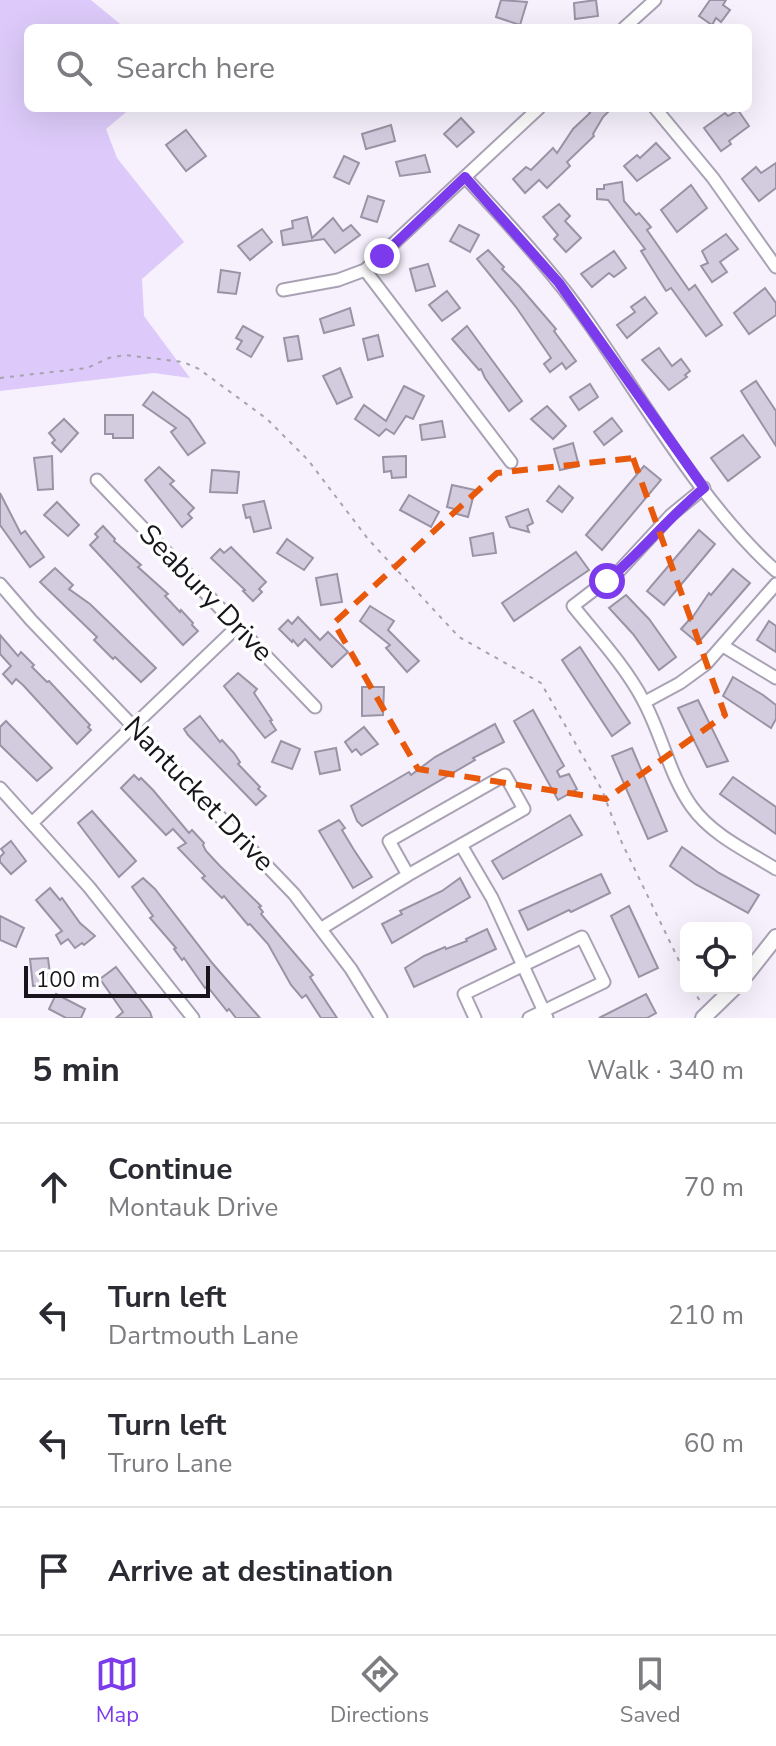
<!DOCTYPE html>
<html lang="en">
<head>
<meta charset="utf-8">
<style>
	body { margin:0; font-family:"Nunito Sans",sans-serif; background:#f7f7f7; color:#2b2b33 }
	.controls { position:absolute; right:24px; bottom:24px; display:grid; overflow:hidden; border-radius:12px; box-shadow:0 8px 32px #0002 }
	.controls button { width:72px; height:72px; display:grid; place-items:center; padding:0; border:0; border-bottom:2px solid #e1e1e2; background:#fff; color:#2b2b33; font:40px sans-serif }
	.scale { position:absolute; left:24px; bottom:20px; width:186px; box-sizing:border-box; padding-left:8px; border:4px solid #17151b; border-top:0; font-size:22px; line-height:28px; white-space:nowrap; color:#17151b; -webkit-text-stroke:6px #fff; paint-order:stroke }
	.stop { position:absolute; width:24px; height:24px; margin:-18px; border:6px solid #7c3aed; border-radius:50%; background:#fff }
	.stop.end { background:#7c3aed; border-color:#fff; box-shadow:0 2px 8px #0008 }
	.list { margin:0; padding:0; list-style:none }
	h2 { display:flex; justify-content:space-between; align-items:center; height:104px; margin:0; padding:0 32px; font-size:34px }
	h2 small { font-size:26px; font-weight:400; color:#7c7c81 }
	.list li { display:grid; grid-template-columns:52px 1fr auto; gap:24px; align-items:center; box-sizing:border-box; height:128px; padding:0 32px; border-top:2px solid #e1e1e2 }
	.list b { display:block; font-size:30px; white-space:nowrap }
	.list p { margin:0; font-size:26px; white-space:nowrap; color:#7c7c81 }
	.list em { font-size:26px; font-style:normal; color:#7c7c81 }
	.icon { flex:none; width:44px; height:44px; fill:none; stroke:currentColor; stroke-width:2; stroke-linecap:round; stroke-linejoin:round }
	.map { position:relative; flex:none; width:776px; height:1018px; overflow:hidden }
	.search { position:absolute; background:#fff; box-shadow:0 8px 32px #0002; left:24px; right:24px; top:24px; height:88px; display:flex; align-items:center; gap:20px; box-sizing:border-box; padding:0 28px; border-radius:12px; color:#7c7c81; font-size:30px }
	.sheet { height:616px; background:#fff }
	nav { display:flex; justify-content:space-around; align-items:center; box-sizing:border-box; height:112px; border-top:2px solid #e1e1e2; background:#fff; font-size:22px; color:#7c7c81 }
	nav a { display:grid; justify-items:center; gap:4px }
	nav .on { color:#7c3aed }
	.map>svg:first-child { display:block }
	.green { fill:#ddcafa }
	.building { fill:#d3ccdf; stroke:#9a93a5; stroke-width:2 }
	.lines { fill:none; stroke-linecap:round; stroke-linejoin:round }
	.minor-casing { stroke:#a9a2b4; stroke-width:15 }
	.tertiary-casing { stroke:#a9a2b4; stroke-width:18 }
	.path { stroke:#a7a3ad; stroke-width:2; stroke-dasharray:4 6; stroke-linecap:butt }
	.minor { stroke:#fff; stroke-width:11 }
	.tertiary { stroke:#fff; stroke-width:14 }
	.route { stroke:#7c3aed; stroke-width:10 }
	.marked { fill:none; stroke:#e8590c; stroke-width:6; stroke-dasharray:16 10; stroke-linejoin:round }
	.labels { text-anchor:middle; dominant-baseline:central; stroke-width:7; stroke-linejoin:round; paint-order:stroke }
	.street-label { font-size:28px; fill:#17151b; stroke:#fff }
</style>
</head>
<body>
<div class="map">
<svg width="776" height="1018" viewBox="0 0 776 1018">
	<rect width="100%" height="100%" fill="#f6f1fd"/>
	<polygon class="green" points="0,0 91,0 125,28 28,28 28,108 131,108 106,129 117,158 184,242 142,279 144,316 190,378 154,373 0,391"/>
	<g class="building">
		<polygon points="501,0 527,2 520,25 496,17"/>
		<polygon points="596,0 598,16 575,19 574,3"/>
		<polygon points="710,0 726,0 723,5 730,10 721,22 716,18 712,25 699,16"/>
		<polygon points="586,108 612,108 603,117 593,134 594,136 567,162 570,166 547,188 539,180 525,193 513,179 526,167 531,170 553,148 557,153 573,129 590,113"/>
		<polygon points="738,110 749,126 729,141 731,144 721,151 704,128 725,113 728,116"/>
		<polygon points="461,118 474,132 457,147 444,134"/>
		<polygon points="391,125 395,141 366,149 362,134"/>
		<polygon points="186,130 206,156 186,171 166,145"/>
		<polygon points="656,143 670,158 637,181 624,166 637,155 640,158"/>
		<polygon points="425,155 430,172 400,176 396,162"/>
		<polygon points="344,156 359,163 349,184 334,177"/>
		<polygon points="776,163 776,188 759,201 742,179 756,167 761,173"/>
		<polygon points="622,182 624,201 636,215 639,213 651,227 647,230 689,290 695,285 722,325 706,336 671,288 666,291 641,251 645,249 608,200 597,199 597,189 604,189 604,185"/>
		<polygon points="691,185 707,208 677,232 661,210"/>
		<polygon points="368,196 384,201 377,222 361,217"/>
		<polygon points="559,204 570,216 565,221 581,238 566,252 554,239 558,235 543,217"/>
		<polygon points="307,217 312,238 333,218 343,231 351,225 360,235 335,253 324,239 283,245 281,231 293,228 292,221"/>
		<polygon points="459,225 479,235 470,252 450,241"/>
		<polygon points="262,229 272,242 250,260 238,246"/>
		<polygon points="726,234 738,249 720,262 727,272 712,282 701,266 708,263 702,251"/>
		<polygon points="488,250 504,267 502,269 519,286 556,329 554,331 576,361 566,369 562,363 550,372 544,364 551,358 547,352 516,307 477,259"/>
		<polygon points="614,251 626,268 614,277 609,273 592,287 581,274"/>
		<polygon points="428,264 435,286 416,291 410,269"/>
		<polygon points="221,270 240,273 236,294 218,292"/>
		<polygon points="765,288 776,303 776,315 749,334 734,313"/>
		<polygon points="447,291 460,308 442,321 429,305"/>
		<polygon points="645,297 657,313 627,338 617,325 635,312 631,307"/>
		<polygon points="350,308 354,325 324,333 320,319"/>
		<polygon points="243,326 263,337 251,357 237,349 242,341 236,338"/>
		<polygon points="467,326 522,401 509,411 485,378 481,369 479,370 452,339"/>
		<polygon points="378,335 383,356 368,360 363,339"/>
		<polygon points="298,336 302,359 288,361 284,338"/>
		<polygon points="659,348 672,366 681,359 690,371 685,375 687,377 669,390 642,360"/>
		<polygon points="340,368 352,397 337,404 323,376"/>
		<polygon points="756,381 776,411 776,446 741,391"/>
		<polygon points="590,384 598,397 579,410 570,397"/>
		<polygon points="404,386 424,396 413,419 406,416 394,434 386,429 379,436 355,419 364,405 386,421"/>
		<polygon points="153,392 189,419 205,443 188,455 171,432 176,428 143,405"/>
		<polygon points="547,406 566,426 553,439 531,419"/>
		<polygon points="105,415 133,415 133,438 113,438 113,434 105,434"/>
		<polygon points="612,418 622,431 604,445 594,432"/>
		<polygon points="64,419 78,433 61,452 52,443 55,440 49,433"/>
		<polygon points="442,421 445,437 422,440 420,425"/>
		<polygon points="743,435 760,457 728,481 711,458"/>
		<polygon points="573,443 579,466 560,470 554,449"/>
		<polygon points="52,456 53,489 38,490 34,458"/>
		<polygon points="406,456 406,477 392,478 391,471 384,472 383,457"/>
		<polygon points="644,466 661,480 602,550 586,535"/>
		<polygon points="159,467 174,481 170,484 194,508 188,514 192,518 182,527 145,480"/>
		<polygon points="212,470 239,472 237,493 210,492"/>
		<polygon points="452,485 475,490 468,517 457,514 458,510 447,507"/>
		<polygon points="559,486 573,498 562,512 547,501"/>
		<polygon points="0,493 21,534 25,531 44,557 30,567 0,525"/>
		<polygon points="409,495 439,512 431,527 400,510"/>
		<polygon points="264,501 271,528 254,532 250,517 246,518 243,505"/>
		<polygon points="57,502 79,525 68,536 44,515"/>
		<polygon points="528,509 533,523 527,526 529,532 510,527 506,517"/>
		<polygon points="103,526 115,539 114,541 141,565 138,567 168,594 165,596 180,612 181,610 193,623 192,625 198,631 183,645 90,545 98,537 95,534"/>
		<polygon points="699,530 715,544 664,605 647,591"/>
		<polygon points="493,533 496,553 473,556 470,538"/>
		<polygon points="287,539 313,558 304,570 277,553"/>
		<polygon points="231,547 266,582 259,589 262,592 253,601 243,591 245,590 211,558 220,549 224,553"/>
		<polygon points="576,552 589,570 514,621 502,603"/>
		<polygon points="55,568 73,585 69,589 90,604 156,668 141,682 115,657 113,659 94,640 97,637 40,582"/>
		<polygon points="733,569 750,583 698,643 681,629 689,620 690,621 709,593 711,595"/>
		<polygon points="337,574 342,602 321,605 316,578"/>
		<polygon points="626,595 649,619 676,657 659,670 633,634 609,608"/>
		<polygon points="370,606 394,621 388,630 419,661 407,672 386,648 390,645 360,621"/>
		<polygon points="298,617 320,640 328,632 348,652 332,667 305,639 298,646 293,640 292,642 279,629 288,620 292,624"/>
		<polygon points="769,621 776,626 776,652 757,640"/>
		<polygon points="0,635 18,656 21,652 34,665 32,667 47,682 49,681 90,725 88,727 91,730 77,744 23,685 16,679 12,684 3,674 11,666 0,654"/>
		<polygon points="580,647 630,723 612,736 562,660"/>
		<polygon points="238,673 257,689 254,693 272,720 270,721 276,730 265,738 224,686"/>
		<polygon points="733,677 763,695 776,705 776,719 771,728 723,696"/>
		<polygon points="362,687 384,687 383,715 362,716"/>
		<polygon points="698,700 728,761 707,767 678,708"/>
		<polygon points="533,710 564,766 557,771 560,777 569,774 577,789 558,800 514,721"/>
		<polygon points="200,716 220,742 222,740 234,753 240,762 238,764 260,787 258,789 266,796 256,805 188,735 184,729"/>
		<polygon points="6,721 52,768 37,781 0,745 0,727"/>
		<polygon points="495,724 504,742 473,758 475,760 362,826 357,821 351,806 409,772 411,775 435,757"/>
		<polygon points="364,727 378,744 361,755 356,749 352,752 345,742"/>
		<polygon points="281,741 300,749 292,769 272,762"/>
		<polygon points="336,748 340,770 320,774 315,752"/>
		<polygon points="632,748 667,831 648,839 612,756"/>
		<polygon points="134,775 139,780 141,778 153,790 189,833 192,830 204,843 203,845 206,851 219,865 261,906 259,907 263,912 261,914 313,975 310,977 337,1018 321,1018 306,995 302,998 291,985 268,944 250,924 248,925 224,896 222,898 202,878 205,876 178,848 186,843 173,829 166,835 121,788"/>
		<polygon points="733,777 776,807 776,834 720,794"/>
		<polygon points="92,811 136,861 119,877 78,823"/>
		<polygon points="570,815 582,835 503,879 492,861"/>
		<polygon points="339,820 345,828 342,830 354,850 372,877 353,888 319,831"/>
		<polygon points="11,841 26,861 11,874 0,862 0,857 4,853 1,849"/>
		<polygon points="682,847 719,873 759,895 748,913 695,884 670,866"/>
		<polygon points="601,874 610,893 571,912 569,910 528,930 519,911"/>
		<polygon points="143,878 155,889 213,964 260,1018 236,1018 229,1009 227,1011 207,986 205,988 184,958 182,960 174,949 176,948 150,918 153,916 132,887"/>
		<polygon points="460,878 470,897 392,943 382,924 402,914 400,911 442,891"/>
		<polygon points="50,888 60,900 62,898 80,923 95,936 84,945 82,943 75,948 68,939 61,944 56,935 62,931 36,900"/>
		<polygon points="629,906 658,968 639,977 611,916"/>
		<polygon points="0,916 24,928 16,947 0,940"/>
		<polygon points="487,929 496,949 414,987 405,968 424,956 445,947 446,949 467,941 466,939"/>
		<polygon points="48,958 50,974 53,973 54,984 33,986 30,959"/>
		<polygon points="116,967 150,1012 152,1018 116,1018 123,1012 100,979"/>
		<polygon points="56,994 85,1009 81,1018 66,1018 49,1009"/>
		<polygon points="646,994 656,1013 647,1018 599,1018"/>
	</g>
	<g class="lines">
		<defs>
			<g id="minor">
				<polyline points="624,28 655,0"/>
				<polyline points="655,108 713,178 776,267"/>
				<path d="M 465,177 C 508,224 552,270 588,322 C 644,402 704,507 776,571"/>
				<polyline points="365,270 511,462"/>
				<polyline points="283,290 338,280 365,270 539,108"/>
				<polyline points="97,480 315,707"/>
				<path d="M 704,488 L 671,515 L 620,570 L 573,606 C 597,636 625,666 643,700 C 662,734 669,775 692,807 C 712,835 747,851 776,869"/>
				<polyline points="0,584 31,620 294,894 351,969 381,1018"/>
				<polyline points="723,646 776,678"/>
				<polyline points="645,702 680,683 706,664 776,584"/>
				<polyline points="0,788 89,887 193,1018"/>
				<polyline points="32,823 238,626"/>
				<polyline points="461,845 492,898 547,1018"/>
				<polyline points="322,928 408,875 389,841 505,775 524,809 408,875"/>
				<polyline points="475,1018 464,994 582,937 604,982 529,1018"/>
			</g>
			<g id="tertiary">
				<polyline points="746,975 776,937"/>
				<polyline points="703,1018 734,988"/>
			</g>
		</defs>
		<use href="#minor" class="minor-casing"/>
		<use href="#tertiary" class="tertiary-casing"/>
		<g class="path">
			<polyline points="0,378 87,368 109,358 125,355 183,362 199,369 267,419 308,460 368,539 459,637 541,683 602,790 622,843 686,975"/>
			<polyline points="692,988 700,1001"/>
		</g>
		<use href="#minor" class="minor"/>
		<use href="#tertiary" class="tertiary"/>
	</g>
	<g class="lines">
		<path class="route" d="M 382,256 L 465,177 L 559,283 L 704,488 C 669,517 641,552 607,581"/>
	</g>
	<path class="marked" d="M 633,458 L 725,715 L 606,799 L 418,769 L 334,623 L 497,473 Z"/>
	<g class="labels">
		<g class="street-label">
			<text transform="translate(206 593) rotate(46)">Seabury Drive</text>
			<text transform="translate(199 794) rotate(46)">Nantucket Drive</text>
		</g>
	</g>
</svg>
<div class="controls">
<button><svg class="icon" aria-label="locate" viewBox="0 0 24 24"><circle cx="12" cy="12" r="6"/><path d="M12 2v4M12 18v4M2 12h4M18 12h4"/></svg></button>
</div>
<div class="scale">100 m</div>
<div class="stop" style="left:607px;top:581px"></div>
<div class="stop end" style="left:382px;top:256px"></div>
<div class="search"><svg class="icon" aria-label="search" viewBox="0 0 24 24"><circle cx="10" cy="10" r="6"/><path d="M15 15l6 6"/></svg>Search here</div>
</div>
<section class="sheet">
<h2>5 min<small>Walk · 340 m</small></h2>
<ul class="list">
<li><svg class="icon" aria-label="ahead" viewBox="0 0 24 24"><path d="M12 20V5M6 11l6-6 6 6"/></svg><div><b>Continue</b><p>Montauk Drive</p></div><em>70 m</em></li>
<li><svg class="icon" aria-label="left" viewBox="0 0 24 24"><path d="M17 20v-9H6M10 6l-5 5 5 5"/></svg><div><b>Turn left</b><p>Dartmouth Lane</p></div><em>210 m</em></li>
<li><svg class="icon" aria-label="left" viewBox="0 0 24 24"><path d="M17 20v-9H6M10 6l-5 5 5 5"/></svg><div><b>Turn left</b><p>Truro Lane</p></div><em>60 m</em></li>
<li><svg class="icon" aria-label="arrive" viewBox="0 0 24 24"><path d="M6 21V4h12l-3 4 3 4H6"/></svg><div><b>Arrive at destination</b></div></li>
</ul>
</section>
<nav>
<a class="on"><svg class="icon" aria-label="map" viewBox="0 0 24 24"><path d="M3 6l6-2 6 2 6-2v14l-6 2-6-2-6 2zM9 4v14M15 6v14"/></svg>Map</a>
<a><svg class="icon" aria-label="directions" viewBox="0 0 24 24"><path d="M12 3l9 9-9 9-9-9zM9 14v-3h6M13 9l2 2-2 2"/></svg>Directions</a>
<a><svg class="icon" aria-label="saved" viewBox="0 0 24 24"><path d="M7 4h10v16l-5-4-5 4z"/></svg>Saved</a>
</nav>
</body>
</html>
